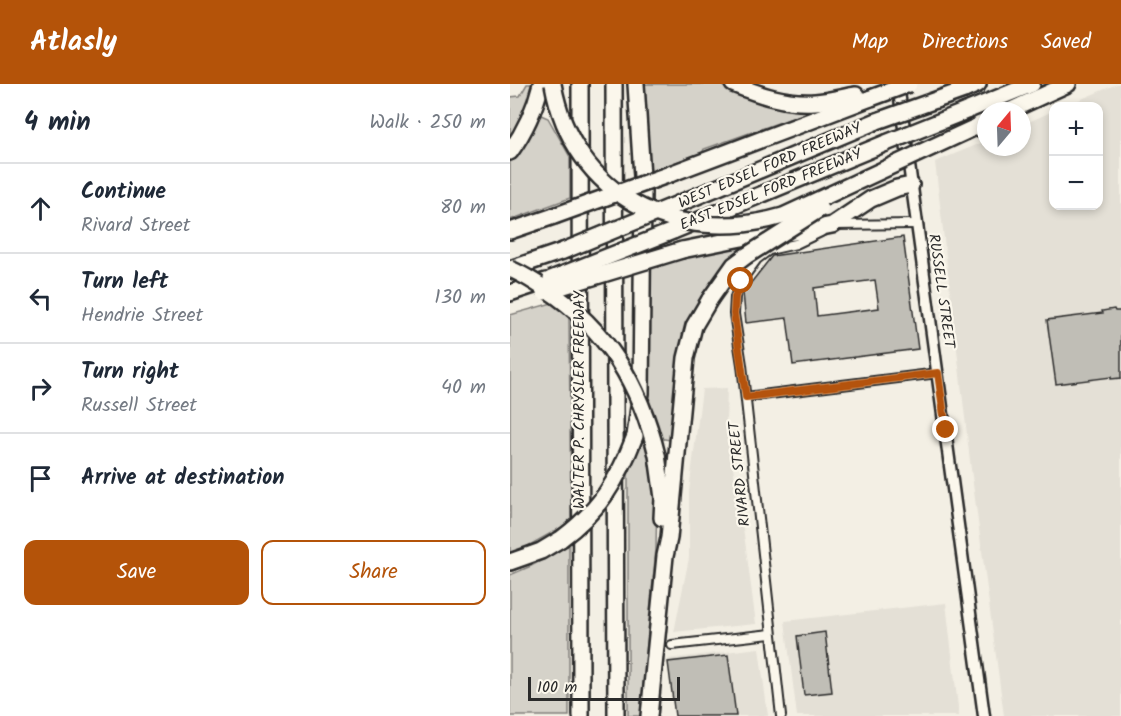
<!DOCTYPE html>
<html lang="en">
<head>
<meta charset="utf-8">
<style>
	body { margin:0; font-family:Kalam,sans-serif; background:#f2f2f3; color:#1f2937 }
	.controls { position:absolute; right:18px; top:18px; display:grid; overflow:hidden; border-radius:12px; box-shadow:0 3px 9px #0003 }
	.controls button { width:54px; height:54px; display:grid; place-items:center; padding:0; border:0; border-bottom:2px solid #e0e1e3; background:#fff; color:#1f2937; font:30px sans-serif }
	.compass { position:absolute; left:467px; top:18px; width:54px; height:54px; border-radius:50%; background:#fff; box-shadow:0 3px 9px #0003; rotate:19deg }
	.scale { position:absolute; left:18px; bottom:15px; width:152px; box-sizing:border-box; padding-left:6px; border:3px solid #2b2b2b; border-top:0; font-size:16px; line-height:21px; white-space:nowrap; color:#2b2b2b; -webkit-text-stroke:4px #fbf7ec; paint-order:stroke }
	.stop { position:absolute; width:18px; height:18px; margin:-14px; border:4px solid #b45309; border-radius:50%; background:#fff }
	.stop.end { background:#b45309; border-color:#fff; box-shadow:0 2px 6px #0008 }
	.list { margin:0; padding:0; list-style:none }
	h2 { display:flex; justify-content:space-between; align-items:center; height:78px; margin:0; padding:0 24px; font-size:26px }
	h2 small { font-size:20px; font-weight:400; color:#747a83 }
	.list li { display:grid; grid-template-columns:39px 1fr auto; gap:18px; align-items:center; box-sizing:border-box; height:90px; padding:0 24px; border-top:2px solid #e0e1e3 }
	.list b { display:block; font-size:22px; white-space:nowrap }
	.list p { margin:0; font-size:20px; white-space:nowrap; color:#747a83 }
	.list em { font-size:20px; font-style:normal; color:#747a83 }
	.actions { display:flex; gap:12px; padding:18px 24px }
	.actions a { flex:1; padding:14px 0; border:2px solid #b45309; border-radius:12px; text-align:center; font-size:21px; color:#b45309 }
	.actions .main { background:#b45309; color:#fff }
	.icon { flex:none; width:33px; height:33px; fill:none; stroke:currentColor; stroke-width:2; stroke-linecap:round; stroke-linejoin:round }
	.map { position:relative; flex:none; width:611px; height:632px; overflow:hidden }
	header { display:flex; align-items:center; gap:36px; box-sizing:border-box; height:84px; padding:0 30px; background:#b45309; color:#fff }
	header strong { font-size:28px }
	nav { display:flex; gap:33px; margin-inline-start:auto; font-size:21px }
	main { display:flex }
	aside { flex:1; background:#fff }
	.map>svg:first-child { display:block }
	.built { fill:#e4e0d6 }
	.green { fill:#d5d2c9; stroke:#807e7a; stroke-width:1.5 }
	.building { fill:#c0beb6; stroke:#2b2b2b; stroke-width:1.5; fill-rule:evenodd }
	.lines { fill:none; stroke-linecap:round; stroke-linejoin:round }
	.minor-casing { stroke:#2b2b2b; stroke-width:12 }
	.tertiary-casing { stroke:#2b2b2b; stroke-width:15 }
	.motorway-casing { stroke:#2b2b2b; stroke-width:20 }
	.minor { stroke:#fbf7ec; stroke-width:8 }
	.tertiary { stroke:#fbf7ec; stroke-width:10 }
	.motorway { stroke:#fbf7ec; stroke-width:15 }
	.motorway-bridge-casing { stroke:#2b2b2b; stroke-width:20; stroke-linecap:butt }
	.motorway-bridge { stroke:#fbf7ec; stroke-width:15 }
	.route { stroke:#b45309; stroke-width:8 }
	.labels { text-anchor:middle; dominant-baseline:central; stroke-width:4.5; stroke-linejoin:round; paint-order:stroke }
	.street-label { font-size:15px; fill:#2b2b2b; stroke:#fbf7ec }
</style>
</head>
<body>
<header>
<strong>Atlasly</strong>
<nav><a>Map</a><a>Directions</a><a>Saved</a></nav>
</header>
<main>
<aside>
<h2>4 min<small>Walk · 250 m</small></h2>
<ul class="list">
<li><svg class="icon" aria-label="ahead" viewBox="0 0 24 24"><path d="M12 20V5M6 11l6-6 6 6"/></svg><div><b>Continue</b><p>Rivard Street</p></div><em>80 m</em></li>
<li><svg class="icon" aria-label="left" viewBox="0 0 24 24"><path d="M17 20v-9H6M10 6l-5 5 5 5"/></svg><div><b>Turn left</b><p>Hendrie Street</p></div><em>130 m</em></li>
<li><svg class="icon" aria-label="right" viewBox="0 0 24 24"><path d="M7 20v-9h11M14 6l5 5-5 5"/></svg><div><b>Turn right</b><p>Russell Street</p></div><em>40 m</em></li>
<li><svg class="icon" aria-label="arrive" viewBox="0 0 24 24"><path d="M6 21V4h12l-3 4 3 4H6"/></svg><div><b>Arrive at destination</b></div></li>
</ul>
<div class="actions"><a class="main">Save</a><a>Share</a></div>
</aside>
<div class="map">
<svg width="611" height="632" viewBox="0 0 611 632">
	<rect width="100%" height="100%" fill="#f3efe4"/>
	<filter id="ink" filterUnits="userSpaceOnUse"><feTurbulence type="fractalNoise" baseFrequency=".0167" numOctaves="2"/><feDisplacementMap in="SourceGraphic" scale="12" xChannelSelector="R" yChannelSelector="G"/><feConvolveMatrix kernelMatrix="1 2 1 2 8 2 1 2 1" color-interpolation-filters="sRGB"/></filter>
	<g filter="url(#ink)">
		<g class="built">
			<polygon points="607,0 611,0 611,632 494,632 461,385 425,78 476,57 476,63 512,63 512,41 543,27 544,122 588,122 588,22 555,22"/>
			<polygon points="217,304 216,340 235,457 246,540 164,548 179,474 179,407 192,305"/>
			<polygon points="436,519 449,632 287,632 275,537"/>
			<polygon points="249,564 258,632 165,632 158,575"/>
		</g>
		<g class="green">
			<polygon points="17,0 24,0 18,25 0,53 0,13 10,12"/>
			<polygon points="133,0 215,0 247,15 266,22 299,28 194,65 192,69 138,88"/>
			<polygon points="31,31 38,34 60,73 60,114 0,136 0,75 11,63"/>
			<polygon points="251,157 238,166 173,264 160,356 148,354 146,465 130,632 118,632 118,391 135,344 140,307 139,184 168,174"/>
			<polygon points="42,219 59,233 61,438 0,472 0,231"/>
			<polygon points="59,461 59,632 0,632 0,491 21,482"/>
		</g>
		<g class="building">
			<path d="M 393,153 L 408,265 L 283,281 L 277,234 L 236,239 L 233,209 L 262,172 ZM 365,196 L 369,224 L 307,232 L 304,204 Z"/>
			<polygon points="604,225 605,227 611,227 611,294 601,295 601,293 546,300 537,236 593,229 592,227"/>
			<polygon points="315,548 322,608 294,611 287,552"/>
			<polygon points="218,571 226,632 165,632 158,578"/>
		</g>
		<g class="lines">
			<defs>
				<g id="minor">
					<polyline points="324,141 407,140"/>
					<polyline points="236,313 428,289"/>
					<polyline points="162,561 261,550"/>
					<polyline points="271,632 232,281 224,230 225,213 231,197 247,175 259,166 286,160 311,148"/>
				</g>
				<polyline id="tertiary" points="388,0 474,632"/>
				<g id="motorway">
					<polyline points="70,0 71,632"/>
					<polyline points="104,0 106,632"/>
					<path d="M 223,0 C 250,11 276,20 305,18 C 319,17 333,13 346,11"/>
					<polyline points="454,6 468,0"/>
					<polyline points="456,27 522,0"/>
					<polyline points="499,27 558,0"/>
					<path d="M 0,68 C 15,47 25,25 31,0"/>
					<polyline points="160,90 361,14"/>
					<polyline points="168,120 367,37"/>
					<polyline points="0,147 44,132"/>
					<polyline points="163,147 376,59"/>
					<polyline points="172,166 232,154 293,147 322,141 361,115 387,104 401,101"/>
					<polyline points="0,185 53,167"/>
					<polyline points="0,209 36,197"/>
					<polyline points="125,352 131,309 133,108 126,0"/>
					<polyline points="147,371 153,414 152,434"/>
					<polyline points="0,478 31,467 51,455"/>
					<polyline points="139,632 155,472 159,454 176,274 184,242 200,215"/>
				</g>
			</defs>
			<use href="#minor" class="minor-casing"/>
			<use href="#tertiary" class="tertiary-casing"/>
			<use href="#motorway" class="motorway-casing"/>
			<use href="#minor" class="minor"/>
			<use href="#tertiary" class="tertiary"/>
			<use href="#motorway" class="motorway"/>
			<defs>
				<g id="motorway-bridge">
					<path d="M 43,0 C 63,113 167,163 273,132 L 468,42"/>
					<polyline points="361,14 399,0"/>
					<polyline points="367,37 454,6"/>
					<polyline points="376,59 456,27"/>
					<polyline points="44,132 160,90"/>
					<polyline points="53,167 168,120"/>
					<path d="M 0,185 C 13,190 24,198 36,205 C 97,245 130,301 147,371"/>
					<polyline points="41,195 163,147"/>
					<polyline points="34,208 172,166"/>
					<polyline points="200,215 224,181 236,172 310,125"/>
					<path d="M 51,455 C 90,426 108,396 125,352"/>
				</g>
			</defs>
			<use href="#motorway-bridge" class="motorway-bridge-casing"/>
			<use href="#motorway-bridge" class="motorway-bridge"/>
		</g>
	</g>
	<g class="lines" filter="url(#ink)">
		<polyline class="route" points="231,197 225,213 224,230 236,313 428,289 436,346"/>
	</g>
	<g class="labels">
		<g class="street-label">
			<text transform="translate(260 82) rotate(-23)">WEST EDSEL FORD FREEWAY</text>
			<text transform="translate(261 106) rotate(-22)">EAST EDSEL FORD FREEWAY</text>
			<text transform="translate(431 207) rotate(82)">RUSSELL STREET</text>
			<text transform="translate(70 316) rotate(-90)">WALTER P. CHRYSLER FREEWAY</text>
			<text transform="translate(230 390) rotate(-96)">RIVARD STREET</text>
		</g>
	</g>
</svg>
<div class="controls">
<button>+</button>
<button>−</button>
</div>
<svg class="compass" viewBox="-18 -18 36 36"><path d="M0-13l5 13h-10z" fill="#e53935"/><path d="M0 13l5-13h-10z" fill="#747a83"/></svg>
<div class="scale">100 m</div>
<div class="stop" style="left:231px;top:197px"></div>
<div class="stop end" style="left:436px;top:346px"></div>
</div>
</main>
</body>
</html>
